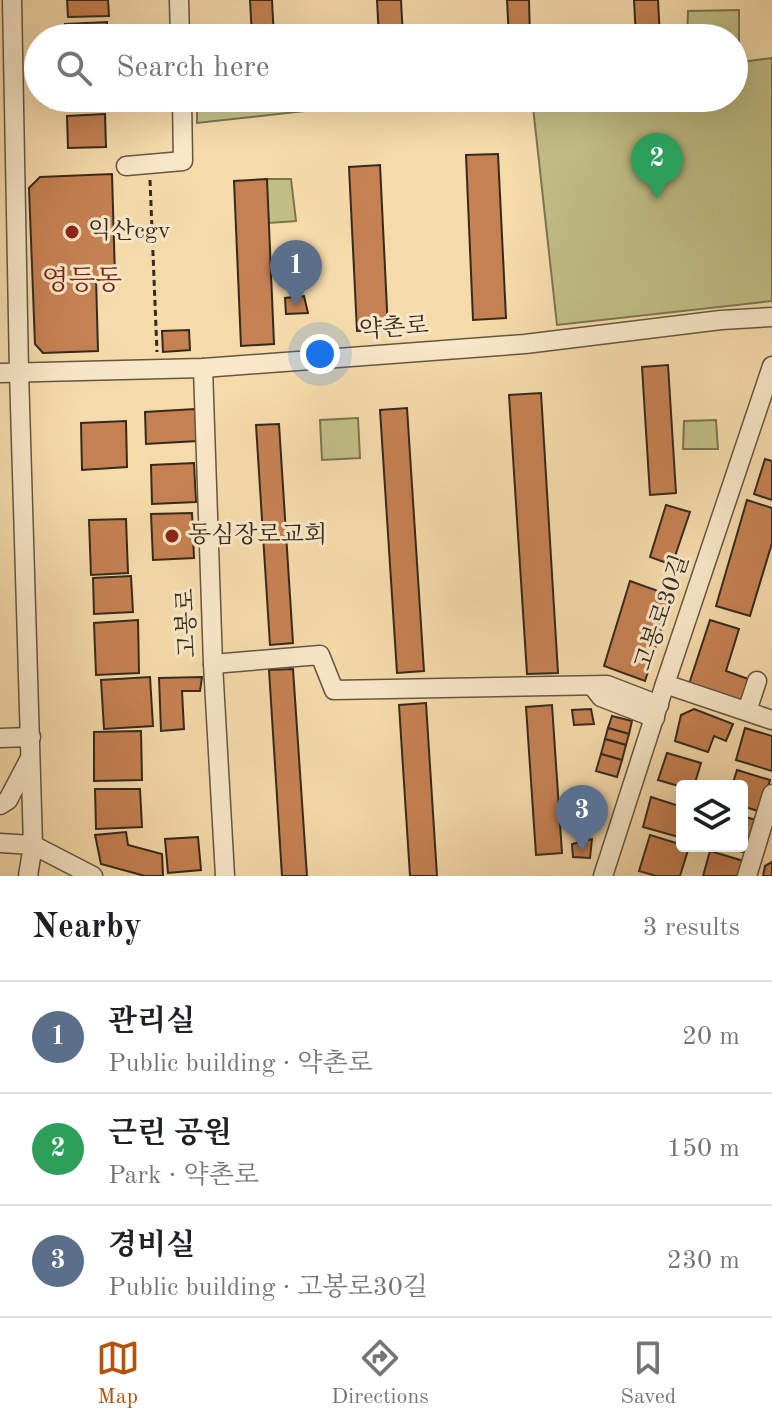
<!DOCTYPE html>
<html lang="en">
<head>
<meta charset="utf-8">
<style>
	body { margin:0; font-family:"Old Standard TT","Noto Serif KR",serif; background:#f6f6f6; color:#202124 }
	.controls { position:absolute; right:24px; bottom:24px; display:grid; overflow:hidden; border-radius:8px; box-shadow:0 8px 32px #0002 }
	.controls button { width:72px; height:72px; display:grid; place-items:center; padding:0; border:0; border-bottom:2px solid #e0e0e0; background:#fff; color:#202124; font:40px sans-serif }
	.you { position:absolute; left:320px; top:354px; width:28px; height:28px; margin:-20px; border:6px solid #fff; border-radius:50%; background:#1a73e8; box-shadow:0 0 0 12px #1a73e833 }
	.badge { display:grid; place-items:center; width:52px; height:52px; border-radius:50%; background:#b45309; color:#fff; font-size:26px; font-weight:700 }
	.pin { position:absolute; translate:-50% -66px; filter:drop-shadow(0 2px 4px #0008) }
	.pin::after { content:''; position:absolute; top:42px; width:28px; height:24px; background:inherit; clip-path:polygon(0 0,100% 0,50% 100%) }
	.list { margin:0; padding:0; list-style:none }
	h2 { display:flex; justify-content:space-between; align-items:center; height:104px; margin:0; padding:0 32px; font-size:34px }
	h2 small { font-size:26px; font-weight:400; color:#757577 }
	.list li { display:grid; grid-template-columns:52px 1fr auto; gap:24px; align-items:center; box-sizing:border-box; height:112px; padding:0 32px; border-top:2px solid #e0e0e0 }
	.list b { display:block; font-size:30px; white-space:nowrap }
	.list p { margin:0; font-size:26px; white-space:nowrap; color:#757577 }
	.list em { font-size:26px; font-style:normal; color:#757577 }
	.icon { flex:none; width:44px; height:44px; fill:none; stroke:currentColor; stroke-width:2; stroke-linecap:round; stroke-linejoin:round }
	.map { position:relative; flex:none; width:772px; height:876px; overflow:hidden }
	.search { position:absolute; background:#fff; box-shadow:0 8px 32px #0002; left:24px; right:24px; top:24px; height:88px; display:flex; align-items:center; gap:20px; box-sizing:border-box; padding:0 28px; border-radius:44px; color:#757577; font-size:30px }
	.sheet { height:440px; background:#fff }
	nav { display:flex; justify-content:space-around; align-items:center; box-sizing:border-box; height:112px; border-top:2px solid #e0e0e0; background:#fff; font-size:22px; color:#757577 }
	nav a { display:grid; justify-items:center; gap:4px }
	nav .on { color:#b45309 }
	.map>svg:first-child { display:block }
	.green { fill:#c1be85; stroke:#7b7452; stroke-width:2 }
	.building { fill:#c68152; stroke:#352a1f; stroke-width:2 }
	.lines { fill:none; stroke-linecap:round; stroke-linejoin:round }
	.minor-casing { stroke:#655642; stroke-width:21 }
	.path { stroke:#352a1f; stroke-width:3; stroke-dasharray:6 4; stroke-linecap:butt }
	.minor { stroke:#f8e7c8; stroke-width:18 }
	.poi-dot { fill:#8f2418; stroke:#f8e7c8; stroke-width:3 }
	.labels { text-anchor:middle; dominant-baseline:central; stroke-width:6; stroke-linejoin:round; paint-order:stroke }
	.poi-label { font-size:24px; fill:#352a1f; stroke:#f8e7c8; text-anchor:start }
	.street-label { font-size:24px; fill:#352a1f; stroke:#f8e7c8 }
	.quarter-label { font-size:28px; fill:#7a1f14; stroke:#f8e7c8 }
</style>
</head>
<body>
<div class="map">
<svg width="772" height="876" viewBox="0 0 772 876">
	<rect width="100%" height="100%" fill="#f5daaa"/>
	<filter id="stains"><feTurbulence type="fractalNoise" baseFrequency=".0025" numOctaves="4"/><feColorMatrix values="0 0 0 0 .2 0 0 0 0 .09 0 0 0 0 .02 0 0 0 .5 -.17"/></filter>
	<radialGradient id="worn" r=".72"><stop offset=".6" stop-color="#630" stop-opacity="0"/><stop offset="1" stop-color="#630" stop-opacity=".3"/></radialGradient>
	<g class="green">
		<polygon points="739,10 739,44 734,44 734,38 687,38 688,11"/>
		<polygon points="772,58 772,301 557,325 532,98 734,98 734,63"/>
		<polygon points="289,98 421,98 197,123 197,108"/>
		<polygon points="265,179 291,179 296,221 269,223"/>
		<polygon points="358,418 360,458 322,460 320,420"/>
		<polygon points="716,420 718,449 683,449 684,421"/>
	</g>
	<g class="building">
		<polygon points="67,0 108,0 109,16 68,17"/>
		<polygon points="250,0 272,0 274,38 252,38"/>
		<polygon points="377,0 401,0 403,38 379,38"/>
		<polygon points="507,0 529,0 530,38 509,38"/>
		<polygon points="634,0 658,0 660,38 636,38"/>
		<polygon points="107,22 107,38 66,38 65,24"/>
		<polygon points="76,98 110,98 110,104 76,105"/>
		<polygon points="105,114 106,147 68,148 67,116"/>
		<polygon points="498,154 506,318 473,320 466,155"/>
		<polygon points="380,165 388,330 357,331 349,167"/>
		<polygon points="112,174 115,277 96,277 98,351 43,353 35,344 29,188 40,177"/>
		<polygon points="267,179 274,344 241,346 234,181"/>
		<polygon points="304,296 308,313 286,314 285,298"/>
		<polygon points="189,330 190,350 163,352 162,331"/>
		<polygon points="668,365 676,493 650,495 642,367"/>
		<polygon points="541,393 558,673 527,674 509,395"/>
		<polygon points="407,408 424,671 397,673 380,410"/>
		<polygon points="195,409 197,441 146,444 145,412"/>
		<polygon points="126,421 127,467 82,470 81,423"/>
		<polygon points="279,424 293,643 270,645 256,425"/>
		<polygon points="765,459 772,461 772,500 754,494"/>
		<polygon points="194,463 196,502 152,504 151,465"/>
		<polygon points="747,500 772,508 772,543 750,616 716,606"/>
		<polygon points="666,505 690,512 672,565 650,557"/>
		<polygon points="192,513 194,558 153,560 151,514"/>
		<polygon points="126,519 128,573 91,575 89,520"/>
		<polygon points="131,576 133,612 94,614 93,578"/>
		<polygon points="630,581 672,596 645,681 604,666"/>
		<polygon points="138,620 139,673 96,675 94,623"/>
		<polygon points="710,620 739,629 726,671 748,679 743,702 689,684"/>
		<polygon points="293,669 307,876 282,876 269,670"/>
		<polygon points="150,677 153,726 104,729 101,680"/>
		<polygon points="202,677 200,691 182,691 184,729 161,731 159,678"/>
		<polygon points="426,703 437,876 410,876 399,705"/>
		<polygon points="552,705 562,853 536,855 526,707"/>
		<polygon points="591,709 594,724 574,725 572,710"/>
		<polygon points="694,709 733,724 726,741 714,736 708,752 675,741 681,715"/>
		<polygon points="612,716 632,721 629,734 608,728"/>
		<polygon points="608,728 629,734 626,745 605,739"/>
		<polygon points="745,728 772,736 772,771 736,760"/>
		<polygon points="141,731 142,780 94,781 94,732"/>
		<polygon points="605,739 626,745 622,760 601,754"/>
		<polygon points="667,753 701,763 694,786 682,787 658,780"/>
		<polygon points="601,754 622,760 617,777 596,771"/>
		<polygon points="737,770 770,780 761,812 742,806 742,786 732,786"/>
		<polygon points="95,789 140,789 142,827 96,829"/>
		<polygon points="651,797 682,807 682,838 643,827"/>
		<polygon points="742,816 760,821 750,854 721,846 742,846"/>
		<polygon points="126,832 128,845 162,854 163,876 145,876 101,864 95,835"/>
		<polygon points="650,835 689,847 680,876 656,876 639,871"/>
		<polygon points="198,837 201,870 168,873 165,839"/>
		<polygon points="592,839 590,858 573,857 572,844"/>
		<polygon points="710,851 747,862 743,876 703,876"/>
		<polygon points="772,862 772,876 763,876 765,866"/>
	</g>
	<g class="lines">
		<defs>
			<g id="minor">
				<polyline points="12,0 19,372 33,845 28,876"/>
				<polyline points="179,0 180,38"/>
				<polyline points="126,166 183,161 182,98"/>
				<polyline points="203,368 213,664 225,876"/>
				<polyline points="0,373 203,368 525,344 721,320 772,317"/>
				<polyline points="213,664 320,655 334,690 607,685 659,705"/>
				<polyline points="665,684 772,720"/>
				<polyline points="594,688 601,697 655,718"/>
				<polyline points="747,711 757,681"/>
				<polyline points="0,738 31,737"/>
				<polyline points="0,805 8,800 29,760"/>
				<polyline points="0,843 33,845 93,876"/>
				<polyline points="603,876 665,684 772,366"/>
				<polyline points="747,876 772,794"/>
			</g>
		</defs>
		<use href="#minor" class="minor-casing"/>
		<polyline class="path" points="150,180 157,352"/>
		<use href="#minor" class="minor"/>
	</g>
	<g class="poi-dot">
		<circle cx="72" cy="232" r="8"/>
		<circle cx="172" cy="536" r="8"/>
	</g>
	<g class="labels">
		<g class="poi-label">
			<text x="88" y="232">익산cgv</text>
			<text x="188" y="536">동심장로교회</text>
		</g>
		<g class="street-label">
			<text transform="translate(394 329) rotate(-4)">약촌로</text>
			<text transform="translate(663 613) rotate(-71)">고봉로30길</text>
			<text transform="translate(188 623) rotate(-92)">고봉로</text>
		</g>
		<g class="quarter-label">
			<text x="82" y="282">영등동</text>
		</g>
	</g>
	<rect width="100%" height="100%" filter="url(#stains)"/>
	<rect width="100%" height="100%" fill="url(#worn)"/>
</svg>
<div class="controls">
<button><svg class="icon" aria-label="layers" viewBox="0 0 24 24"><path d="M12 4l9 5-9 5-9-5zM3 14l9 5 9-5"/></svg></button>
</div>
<div class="you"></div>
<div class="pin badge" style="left:296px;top:306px;background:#5c6f8a">1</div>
<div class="pin badge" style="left:657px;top:199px;background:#2e9e5b">2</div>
<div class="pin badge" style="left:582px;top:851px;background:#5c6f8a">3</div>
<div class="search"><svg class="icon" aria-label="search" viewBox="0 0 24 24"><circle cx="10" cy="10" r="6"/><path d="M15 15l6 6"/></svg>Search here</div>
</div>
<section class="sheet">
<h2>Nearby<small>3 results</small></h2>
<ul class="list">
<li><span class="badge" style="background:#5c6f8a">1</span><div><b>관리실</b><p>Public building · 약촌로</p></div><em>20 m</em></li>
<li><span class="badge" style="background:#2e9e5b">2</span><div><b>근린 공원</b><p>Park · 약촌로</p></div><em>150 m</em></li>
<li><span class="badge" style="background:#5c6f8a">3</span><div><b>경비실</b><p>Public building · 고봉로30길</p></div><em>230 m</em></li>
</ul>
</section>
<nav>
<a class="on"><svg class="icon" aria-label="map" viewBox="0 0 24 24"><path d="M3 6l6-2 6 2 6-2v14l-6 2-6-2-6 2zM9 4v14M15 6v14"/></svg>Map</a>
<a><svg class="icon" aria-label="directions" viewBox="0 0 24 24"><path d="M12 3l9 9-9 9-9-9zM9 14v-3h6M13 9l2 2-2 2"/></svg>Directions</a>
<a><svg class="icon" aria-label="saved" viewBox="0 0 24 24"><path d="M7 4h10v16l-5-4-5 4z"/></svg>Saved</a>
</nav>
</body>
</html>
